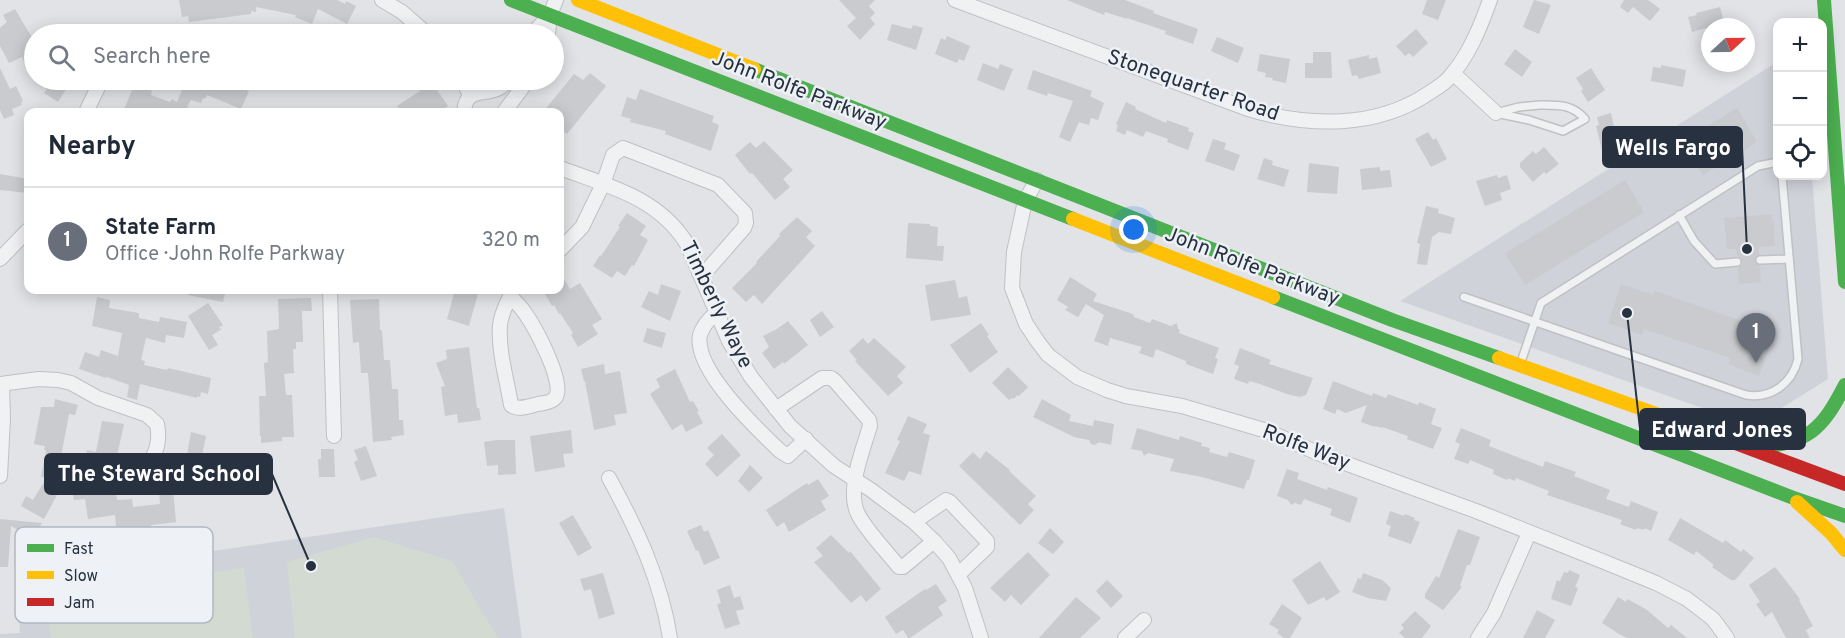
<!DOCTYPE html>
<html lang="en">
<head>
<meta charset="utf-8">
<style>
	body { margin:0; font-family:Overpass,sans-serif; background:#f6f6f7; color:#1f2937 }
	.controls { position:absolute; right:18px; top:18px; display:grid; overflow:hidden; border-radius:12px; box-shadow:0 3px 15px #0003 }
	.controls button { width:54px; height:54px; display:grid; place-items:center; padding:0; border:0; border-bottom:2px solid #e0e1e3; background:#fff; color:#1f2937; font:30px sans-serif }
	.compass { position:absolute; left:1701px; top:18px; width:54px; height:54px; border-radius:50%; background:#fff; box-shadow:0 3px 15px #0003; rotate:68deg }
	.you { position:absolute; left:1134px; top:230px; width:21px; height:21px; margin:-15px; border:4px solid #fff; border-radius:50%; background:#1a73e8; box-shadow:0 0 0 9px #1a73e833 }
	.badge { display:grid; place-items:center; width:39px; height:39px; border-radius:50%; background:#686f7a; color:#fff; font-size:20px; font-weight:700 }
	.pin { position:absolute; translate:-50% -50px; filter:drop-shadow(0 2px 3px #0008) }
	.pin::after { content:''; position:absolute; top:32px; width:21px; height:18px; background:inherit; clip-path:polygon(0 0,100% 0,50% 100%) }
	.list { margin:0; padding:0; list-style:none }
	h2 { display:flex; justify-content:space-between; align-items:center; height:78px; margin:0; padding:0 24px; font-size:26px }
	h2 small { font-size:20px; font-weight:400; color:#747a83 }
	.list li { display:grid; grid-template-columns:39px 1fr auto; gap:18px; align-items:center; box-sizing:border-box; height:108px; padding:0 24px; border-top:2px solid #e0e1e3 }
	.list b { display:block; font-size:22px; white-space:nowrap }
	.list p { margin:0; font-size:20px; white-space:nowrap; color:#747a83 }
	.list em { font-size:20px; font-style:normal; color:#747a83 }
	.icon { flex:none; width:33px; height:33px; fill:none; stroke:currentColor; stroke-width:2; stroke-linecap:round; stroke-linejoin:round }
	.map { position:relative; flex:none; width:1845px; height:638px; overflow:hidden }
	.search { position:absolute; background:#fff; box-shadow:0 3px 15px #0003; left:24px; top:24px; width:540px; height:66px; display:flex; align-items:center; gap:15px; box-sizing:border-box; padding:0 21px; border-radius:33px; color:#747a83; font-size:22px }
	.panel { position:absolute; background:#fff; box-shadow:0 3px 15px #0003; left:24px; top:108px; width:540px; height:186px; border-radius:12px }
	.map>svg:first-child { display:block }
	.built { fill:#cfd3d9 }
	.green { fill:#d2dad1 }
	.building { fill:#c9cbce }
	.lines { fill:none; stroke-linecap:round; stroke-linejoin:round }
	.lane-casing { stroke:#bfc1c4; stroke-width:10 }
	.street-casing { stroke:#bfc1c4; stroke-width:16 }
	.lane { stroke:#f0f1f3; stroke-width:7 }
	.street { stroke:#f0f1f3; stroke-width:14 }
	.fast { stroke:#4caf50; stroke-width:14 }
	.slow { stroke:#ffc107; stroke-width:14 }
	.jam { stroke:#c62828; stroke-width:14 }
	.labels { text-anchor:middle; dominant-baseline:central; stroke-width:5; stroke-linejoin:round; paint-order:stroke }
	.street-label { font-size:21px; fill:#273140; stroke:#eef2f6 }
	.key { fill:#eef2f6; stroke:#b2b8bf; stroke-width:1.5 }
	.key-label { font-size:16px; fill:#273140 }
	.leader { fill:none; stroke:#273140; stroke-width:2 }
	.callout-dot { fill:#273140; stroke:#eef2f6; stroke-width:2 }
	.callout { fill:#273140; stroke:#273140; stroke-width:2 }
	.callout-label { font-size:22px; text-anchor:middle; font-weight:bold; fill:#fff }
</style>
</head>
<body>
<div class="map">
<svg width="1845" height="638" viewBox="0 0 1845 638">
	<rect width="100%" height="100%" fill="#e1e3e6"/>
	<g class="built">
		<polygon points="1777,62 1778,176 1812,176 1828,379 1753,426 1400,301"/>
		<polygon points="504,508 522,638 0,638 0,634 20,633 17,580"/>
	</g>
	<g class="green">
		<polygon points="374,537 452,561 498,638 295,638 287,562"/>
		<polygon points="244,568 253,638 51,638 46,595"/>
	</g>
	<g class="building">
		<polygon points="179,0 337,0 345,4 346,1 356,6 347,24 318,9 312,24 295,17 296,15 256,7 256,12 251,11 251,14 189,22 188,16 182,17"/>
		<polygon points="839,0 875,0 869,6 875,13 870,18 875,24 860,40 847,26 856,18"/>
		<polygon points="1067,0 1125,0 1154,11 1153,13 1198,29 1193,44 1165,34 1166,31 1127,18 1127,19 1105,12 1104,15"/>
		<polygon points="1427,0 1446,0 1438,20 1422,14"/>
		<polygon points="1534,0 1551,5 1539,34 1523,27"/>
		<polygon points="1624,0 1648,0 1660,9 1650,21 1633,7 1628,13 1620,7"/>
		<polygon points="1720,7 1725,27 1710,27 1692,32 1688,17 1697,15 1696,13"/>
		<polygon points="15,9 34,41 34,56 24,62 22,57 9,63 0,46 0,28 7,22 3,15"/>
		<polygon points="892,24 911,29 913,25 923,28 916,50 887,40"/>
		<polygon points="1416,29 1428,43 1413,57 1409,53 1405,56 1396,46"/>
		<polygon points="947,36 970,46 964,61 959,59 957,63 935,54 941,38 945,40"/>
		<polygon points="1217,37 1244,48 1238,63 1211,51"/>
		<polygon points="1515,49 1532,62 1522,77 1504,64"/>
		<polygon points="1313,52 1331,52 1332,78 1305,78 1305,63 1313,63"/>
		<polygon points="1260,54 1290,59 1286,83 1272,80 1273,78 1265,77 1266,73 1257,71"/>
		<polygon points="1369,55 1369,59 1377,57 1381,73 1359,79 1357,75 1352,76 1348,60"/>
		<polygon points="983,63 998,69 1000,64 1013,69 1004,91 977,80"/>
		<polygon points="1661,65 1686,70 1683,87 1651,81 1653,67 1661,68"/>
		<polygon points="0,68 10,89 16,86 23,101 21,103 22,105 12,109 14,115 4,119 0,110"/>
		<polygon points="1591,68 1605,90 1588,102 1581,91 1583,89 1576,78"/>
		<polygon points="1033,70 1092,91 1090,96 1104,103 1098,120 1091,118 1089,125 1079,122 1070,142 1059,137 1073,101 1048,93 1047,96 1027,89"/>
		<polygon points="590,73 606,86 567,134 565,132 560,139 560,112 543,112 574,74 583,80"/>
		<polygon points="50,80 72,80 58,102 44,93 47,89 45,88"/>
		<polygon points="186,80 238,80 245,82 242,89 249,91 241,109 207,95 205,99 203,98 201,103 191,100 187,107 198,112 123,112 135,83 152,91 151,95 170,102 172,99 177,102"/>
		<polygon points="427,80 430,80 448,106 439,112 401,112 397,106 420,91 417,86"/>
		<polygon points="640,89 714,116 712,122 719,125 711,151 665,134 666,131 630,122 631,119 621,116 627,97 636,100"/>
		<polygon points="1126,102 1136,107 1135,109 1166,123 1167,120 1189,128 1188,131 1194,133 1188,150 1167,142 1168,139 1146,131 1143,137 1127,130 1125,135 1116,131 1118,125 1116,124"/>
		<polygon points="1737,108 1757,142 1703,175 1683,141"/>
		<polygon points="1611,113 1618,146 1602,150 1596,126 1599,125 1597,117"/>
		<polygon points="1428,132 1433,140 1436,138 1447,159 1431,167 1415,139"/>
		<polygon points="1213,139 1226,143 1224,149 1240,155 1234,171 1205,161"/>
		<polygon points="764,141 793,170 783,179 790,187 775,200 752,173 750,174 735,155 750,142 756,148"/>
		<polygon points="1544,147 1559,164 1546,174 1544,172 1533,182 1520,167 1520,163 1533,151 1536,154"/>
		<polygon points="1264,158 1273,161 1272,165 1289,170 1284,187 1257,179"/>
		<polygon points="1309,163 1339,167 1337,194 1307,192"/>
		<polygon points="1380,167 1380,171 1390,170 1392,187 1362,190 1360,169"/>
		<polygon points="0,174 28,179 28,193 0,190"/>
		<polygon points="1497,175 1498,178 1507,175 1511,189 1500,193 1502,200 1485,206 1476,181"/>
		<polygon points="1625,180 1644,212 1525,285 1505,253"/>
		<polygon points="1426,206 1439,209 1438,213 1455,218 1451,234 1439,232 1432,237 1427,265 1417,264 1420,244 1417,243"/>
		<polygon points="627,213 646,226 640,235 648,240 634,266 632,265 625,276 617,271 612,278 593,266 600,255 601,256 620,227 618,226"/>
		<polygon points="1772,214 1772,221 1774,221 1775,246 1759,247 1759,255 1754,260 1756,263 1760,266 1761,282 1739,284 1738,268 1742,265 1742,261 1740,257 1737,256 1736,249 1727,249 1724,218"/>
		<polygon points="797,217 812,231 806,237 815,246 762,304 754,295 746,302 732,288 757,263 756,262 780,236 779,234"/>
		<polygon points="908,223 930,224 930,226 938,227 937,246 944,246 943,261 906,258"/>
		<polygon points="560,273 570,289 580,283 602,319 592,325 598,334 578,347 571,335 573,333 560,313 559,314 554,305 552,306 545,294 551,290 560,290"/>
		<polygon points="1070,277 1097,294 1093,301 1133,314 1134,317 1150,323 1152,319 1171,326 1177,323 1178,329 1180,330 1179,333 1219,348 1215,358 1218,359 1213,374 1186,364 1186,361 1156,349 1153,358 1139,353 1142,347 1110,338 1108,346 1094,341 1104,315 1086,304 1078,317 1065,310 1068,307 1057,300"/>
		<polygon points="955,280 959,298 967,296 971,315 931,321 925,285"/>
		<polygon points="661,284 681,291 670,321 641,307 649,291 658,295"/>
		<polygon points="1621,284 1653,295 1655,291 1745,322 1743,326 1773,337 1759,376 1728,364 1730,358 1644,329 1642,335 1608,323"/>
		<polygon points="188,290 226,290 223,302 188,295"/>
		<polygon points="455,290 479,290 469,326 447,319"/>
		<polygon points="97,297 110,300 109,308 139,313 139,318 159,322 160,317 187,322 184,338 166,335 165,343 146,338 141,360 145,361 144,365 167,370 168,368 211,378 208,394 201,392 200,397 197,396 197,398 140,384 137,400 127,397 129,385 107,377 106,378 79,369 85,352 99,357 101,350 118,356 122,333 92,326"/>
		<polygon points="311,298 312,311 302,311 303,342 296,342 296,349 293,349 294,373 284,374 286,395 292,395 294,437 282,437 282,441 261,443 261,436 260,436 259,396 266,396 264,363 268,362 267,331 279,329 278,299"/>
		<polygon points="379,299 380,330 382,330 384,360 390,360 392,389 398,389 399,420 403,420 404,435 391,437 392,440 373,442 368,373 361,373 359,342 353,343 350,300"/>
		<polygon points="208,303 223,325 218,328 222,329 212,335 218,345 209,350 188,316"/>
		<polygon points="822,311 834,327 820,337 810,320"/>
		<polygon points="788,321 808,345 784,364 783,362 774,369 762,353 769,347 763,336 777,329"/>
		<polygon points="981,323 989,335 987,336 998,352 970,373 950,345"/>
		<polygon points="647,328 666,333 662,348 643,342"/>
		<polygon points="863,338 868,344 874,338 906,367 897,376 903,383 888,396 855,361 857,360 849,351"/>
		<polygon points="469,347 477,408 479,408 481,420 458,423 457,414 445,416 441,387 445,386 436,363 447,359 446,350"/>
		<polygon points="1240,348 1271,360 1269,364 1313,378 1306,395 1300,397 1290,395 1260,384 1249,381 1248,384 1234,379 1239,366 1234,364"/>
		<polygon points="604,364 605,374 620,371 627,413 614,415 616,425 594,430 585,381 584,381 581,369"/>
		<polygon points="1008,367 1028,387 1019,396 1018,395 1013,399 1012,398 1009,400 992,383"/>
		<polygon points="675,369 690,402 693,401 699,411 697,412 703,423 686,432 682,424 672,430 650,394 660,387 656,379"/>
		<polygon points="1333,381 1372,396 1373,393 1386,398 1388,394 1418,405 1419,402 1436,409 1431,424 1442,428 1433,449 1407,439 1408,436 1382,427 1382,428 1375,426 1375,427 1361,422 1367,405 1346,413 1337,409 1335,414 1323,409"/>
		<polygon points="55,399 78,405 75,415 69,414 60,462 63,463 59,486 80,483 87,450 96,452 102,421 124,424 113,474 117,500 132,499 133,507 160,504 159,491 173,490 176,522 151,525 151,527 135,528 136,534 117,536 115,515 88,519 85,499 74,500 73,495 58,493 44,519 21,506 26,496 33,500 47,477 41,477 46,450 44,450 45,446 34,444 41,407 54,407"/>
		<polygon points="1042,399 1071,415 1069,421 1093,426 1094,420 1114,424 1111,445 1099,442 1095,445 1091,444 1089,440 1074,437 1033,417"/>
		<polygon points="908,416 927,424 923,433 930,435 921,475 909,471 904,481 885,473 900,441 897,440"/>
		<polygon points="1137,428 1179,440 1180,436 1202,443 1201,446 1210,448 1209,452 1227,457 1229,452 1255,460 1249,480 1247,480 1244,489 1202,477 1170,471 1174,459 1148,453 1144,456 1142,451 1131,449"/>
		<polygon points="1461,428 1491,440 1489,446 1543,467 1545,461 1576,472 1574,476 1610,490 1606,499 1629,507 1631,501 1658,512 1651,531 1645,528 1644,530 1637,528 1636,530 1620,524 1622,520 1547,495 1549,491 1536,486 1516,478 1515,481 1508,478 1507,480 1493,474 1494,470 1470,460 1468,464 1454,459 1460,444 1455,442"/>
		<polygon points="571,430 573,453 563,454 565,467 535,472 530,436"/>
		<polygon points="191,432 206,436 202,455 204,455 201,471 204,471 200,487 183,483 182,487 167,483 170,469 184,472"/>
		<polygon points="722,434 741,455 717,477 705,464 714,455 707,448"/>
		<polygon points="497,440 515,440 516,474 498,475 498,465 487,466 484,442"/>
		<polygon points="366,446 377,476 361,481 354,462 358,460 354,450"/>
		<polygon points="321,449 334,449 335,477 319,477 318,459 321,459"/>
		<polygon points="986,451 1010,470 1009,471 1036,496 1028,504 1034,510 1020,525 959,466 973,452 980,459"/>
		<polygon points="750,465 763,478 749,492 738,481"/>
		<polygon points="1287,469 1299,473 1297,479 1327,490 1328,487 1358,498 1350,523 1330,515 1332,509 1304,499 1301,505 1295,503 1291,505 1288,500 1277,496"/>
		<polygon points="818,479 829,496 821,501 826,510 789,532 784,522 777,527 766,510 807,483 808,485"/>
		<polygon points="1390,511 1404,516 1405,514 1415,518 1414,520 1420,522 1411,544 1388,536 1391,526 1386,524"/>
		<polygon points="573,515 592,548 578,556 559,523"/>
		<polygon points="1680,518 1723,543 1725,540 1741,552 1743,549 1754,558 1735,580 1731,580 1712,567 1714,565 1696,551 1694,555 1668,540"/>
		<polygon points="0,519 42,523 33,539 11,526 8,567 0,567"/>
		<polygon points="701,525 704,532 708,530 720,558 704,565 698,550 696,551 687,531"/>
		<polygon points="1050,528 1064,542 1053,554 1038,543"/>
		<polygon points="1458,529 1480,537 1470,565 1467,565 1460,586 1462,587 1443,610 1425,598 1425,594 1436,576 1439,578"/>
		<polygon points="831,535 849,553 850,551 881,589 866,602 861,595 851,603 814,562 823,556 816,548"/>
		<polygon points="1028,552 1050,575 1021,605 1011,595 1005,602 990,588"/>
		<polygon points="1320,561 1340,592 1326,601 1324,597 1308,605 1292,580"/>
		<polygon points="1775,567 1800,599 1799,600 1813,626 1806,630 1810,638 1786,638 1772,612 1765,617 1756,604 1760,602 1749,585"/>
		<polygon points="1569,570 1580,575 1575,587 1578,588 1571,606 1551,599 1557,580 1560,581 1564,572 1568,573"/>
		<polygon points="603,573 615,614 599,619 591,589 584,591 580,579"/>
		<polygon points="1363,573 1382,580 1391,588 1386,601 1368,598 1352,592 1358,578 1361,579"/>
		<polygon points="1107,580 1123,596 1111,608 1096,591"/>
		<polygon points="936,584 947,601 938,607 943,615 910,638 908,638 903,630 896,634 885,617 925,589 926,590"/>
		<polygon points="730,585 734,598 740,596 744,609 736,611 740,624 725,629 717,604 721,603 717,590"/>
		<polygon points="1076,597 1101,618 1080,638 1039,638"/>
		<polygon points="1618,597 1626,602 1627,599 1635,603 1647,610 1668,628 1671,625 1687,638 1627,638 1619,634 1602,623"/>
		<polygon points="1282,604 1302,618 1290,638 1284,638 1277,633 1279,630 1269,624"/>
		<polygon points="1537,610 1555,620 1545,638 1523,638"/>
		<polygon points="1415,611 1431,626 1422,638 1405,638 1399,633 1404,628 1401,625"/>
	</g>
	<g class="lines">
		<defs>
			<g id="lane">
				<path d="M 1540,105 C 1558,105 1572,104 1585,119 L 1563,131 L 1529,120 L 1496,113 L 1519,107 Z"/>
				<polyline points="1679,215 1694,241 1715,264 1737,262"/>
				<polyline points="1760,260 1789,259"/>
				<path d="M 1464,297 L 1746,395 C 1771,399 1792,384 1798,359 L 1782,176"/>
				<polyline points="1520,365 1541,303 1758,166 1778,162"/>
			</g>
			<g id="street">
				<polyline points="382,0 402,12 427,34"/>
				<path d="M 955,0 L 1248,109 C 1308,127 1376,129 1429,93 C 1435,89 1442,85 1447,80 C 1468,58 1480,28 1490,0"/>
				<polyline points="532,34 550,15"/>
				<polyline points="548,34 550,15 556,0"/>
				<polyline points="1453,73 1496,113"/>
				<polyline points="462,80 471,96"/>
				<polyline points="86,112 101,81"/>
				<path d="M 464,112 C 466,85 486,97 501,87 C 502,87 508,80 508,80"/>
				<polyline points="504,112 528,80"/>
				<path d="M 560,168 C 608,186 658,197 687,244 L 729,341 L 751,377 L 790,426 L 834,466 L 871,490 L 914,522 L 934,541 L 949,558 L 965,588 L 981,638"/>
				<polyline points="1037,180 1025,201 1014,252 1012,288 1026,324 1038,342 1048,355 1077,377 1107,390 1126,396 1182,406 1267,431 1320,454 1476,511 1602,561 1656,583 1687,599 1713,619 1727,638"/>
				<polyline points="560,250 582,227 603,184 613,155 623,148 718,185 745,213 746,223 744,228 709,268 699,272"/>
				<polyline points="0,259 28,230"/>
				<polyline points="330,290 334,436"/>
				<path d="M 510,296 C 515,301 521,307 525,313 C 534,326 567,385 555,398 C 551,403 543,403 538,404 C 529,406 519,411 511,405 C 507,380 498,351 500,325 C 501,313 508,301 513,290"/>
				<path d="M 716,313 C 709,319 703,325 700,335 C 693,369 757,429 780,451 L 788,456 L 806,439"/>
				<path d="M 0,384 L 39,379 L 58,380 L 71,383 L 98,398 L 147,415 L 157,424 C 162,449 151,462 136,480"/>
				<path d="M 776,409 L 822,378 L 831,378 L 835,381 L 869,420 L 870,426 C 863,450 846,490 858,514 C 865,529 887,552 899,567 L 903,567 L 934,541"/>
				<polyline points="0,476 3,419 2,384"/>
				<path d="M 609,478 C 637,529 661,580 670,638"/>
				<polyline points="914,522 946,500 950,502 987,541 987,547 959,574"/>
				<polyline points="1125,638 1144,620"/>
				<polyline points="1478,638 1494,613 1529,533"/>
			</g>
		</defs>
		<use href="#lane" class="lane-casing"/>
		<use href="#street" class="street-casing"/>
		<use href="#lane" class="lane"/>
		<use href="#street" class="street"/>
		<g class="fast">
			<polyline points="511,0 1073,219"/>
			<polyline points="1824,0 1845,282"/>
			<polyline points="754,69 1392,320 1499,358"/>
			<polyline points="1273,297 1791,497 1845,516"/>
			<path d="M 1756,448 C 1808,442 1821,432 1845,385"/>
		</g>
		<g class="slow">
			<polyline points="578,0 754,69"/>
			<polyline points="1073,219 1273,297"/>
			<polyline points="1499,358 1690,426"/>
			<polyline points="1797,502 1831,533 1845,550"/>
		</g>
		<polyline class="jam" points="1690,426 1845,484"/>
	</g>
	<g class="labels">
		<g class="street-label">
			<text transform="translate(1193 86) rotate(19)">Stonequarter Road</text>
			<text transform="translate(799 91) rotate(21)">John Rolfe Parkway</text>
			<text transform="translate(1252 267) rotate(21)">John Rolfe Parkway</text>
			<text transform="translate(716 305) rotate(64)">Timberly Waye</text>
			<text transform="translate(1306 448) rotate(21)">Rolfe Way</text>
		</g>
	</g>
	<rect x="15" y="527" width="198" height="96" rx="9" class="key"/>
	<rect x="27" y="544" width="27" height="8" fill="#4caf50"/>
	<rect x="27" y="571" width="27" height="8" fill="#ffc107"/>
	<rect x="27" y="598" width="27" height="8" fill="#c62828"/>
	<g class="key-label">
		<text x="64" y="554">Fast</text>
		<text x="64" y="581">Slow</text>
		<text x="64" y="608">Jam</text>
	</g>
	<path class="leader" d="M1747 249L1742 147M1627 313L1640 429M311 566L272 474"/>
	<g class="callout-dot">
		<circle cx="1747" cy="249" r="6"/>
		<circle cx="1627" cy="313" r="6"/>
		<circle cx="311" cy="566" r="6"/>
	</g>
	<g class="callout">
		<rect x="1603" y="127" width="139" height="40" rx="6"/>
		<rect x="1640" y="409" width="165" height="40" rx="6"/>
		<rect x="45" y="454" width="227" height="40" rx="6"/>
	</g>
	<g class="callout-label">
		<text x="1673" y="155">Wells Fargo</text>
		<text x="1722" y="437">Edward Jones</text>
		<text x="159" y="481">The Steward School</text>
	</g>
</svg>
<div class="controls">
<button>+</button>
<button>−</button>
<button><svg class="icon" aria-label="locate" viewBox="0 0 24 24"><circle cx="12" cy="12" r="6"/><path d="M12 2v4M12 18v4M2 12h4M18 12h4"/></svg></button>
</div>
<svg class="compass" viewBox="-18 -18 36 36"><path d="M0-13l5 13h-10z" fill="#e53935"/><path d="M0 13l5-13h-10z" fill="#747a83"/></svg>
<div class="you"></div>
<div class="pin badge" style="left:1756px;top:363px">1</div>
<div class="search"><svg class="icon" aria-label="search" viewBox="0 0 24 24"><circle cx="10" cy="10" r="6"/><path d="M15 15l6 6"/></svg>Search here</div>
<section class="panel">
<h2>Nearby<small></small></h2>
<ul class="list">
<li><span class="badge">1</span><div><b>State Farm</b><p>Office · John Rolfe Parkway</p></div><em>320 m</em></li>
</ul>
</section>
</div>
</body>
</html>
